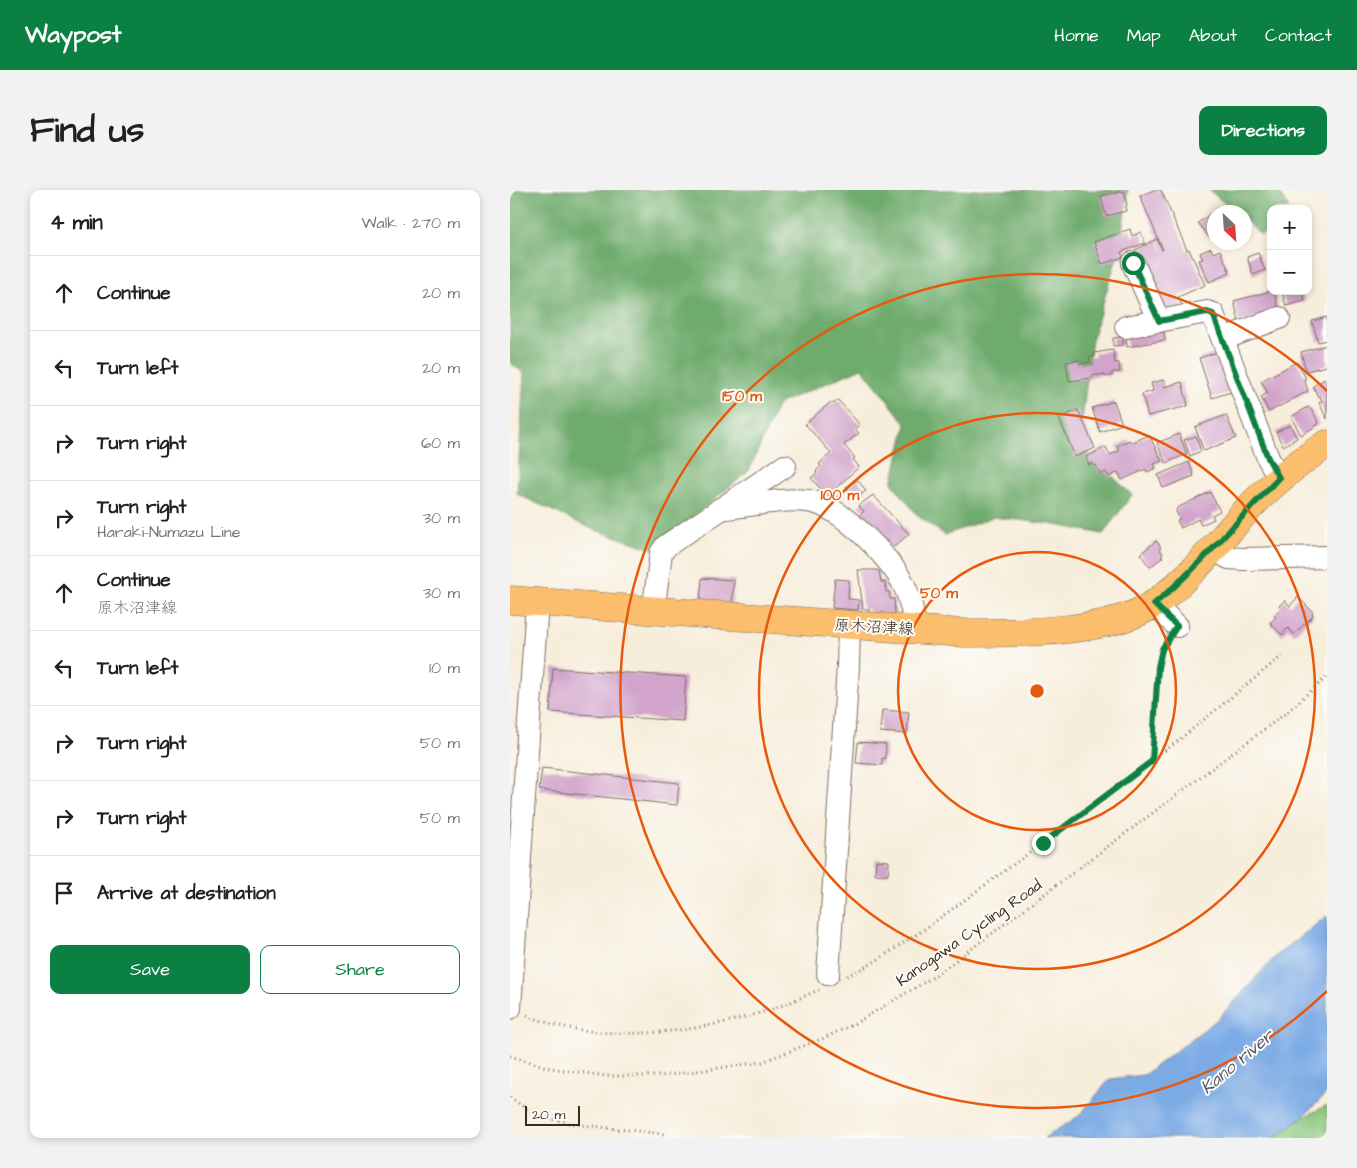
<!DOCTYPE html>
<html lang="en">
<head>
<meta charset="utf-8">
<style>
	body { margin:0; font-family:"Architects Daughter","Klee One",sans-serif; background:#f2f2f2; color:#202124 }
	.controls { position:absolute; right:15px; top:15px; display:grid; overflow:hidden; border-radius:10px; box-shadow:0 2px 8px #0003 }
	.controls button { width:45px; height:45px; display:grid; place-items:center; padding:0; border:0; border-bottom:1px solid #e0e0e0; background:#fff; color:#202124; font:25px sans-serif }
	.compass { position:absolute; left:697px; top:15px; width:45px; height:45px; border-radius:50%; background:#fff; box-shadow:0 2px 8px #0003; rotate:155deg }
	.scale { position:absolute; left:15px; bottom:12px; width:55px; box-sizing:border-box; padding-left:5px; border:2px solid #3b2a1e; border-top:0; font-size:14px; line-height:18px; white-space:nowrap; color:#3b2a1e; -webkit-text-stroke:4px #fdfcf7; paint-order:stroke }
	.stop { position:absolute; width:15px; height:15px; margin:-11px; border:4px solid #0b8043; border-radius:50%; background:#fff }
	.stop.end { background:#0b8043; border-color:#fff; box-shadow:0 1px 5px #0008 }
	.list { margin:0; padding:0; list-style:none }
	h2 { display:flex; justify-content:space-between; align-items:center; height:65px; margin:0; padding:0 20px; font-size:21px }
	h2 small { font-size:16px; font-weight:400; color:#757577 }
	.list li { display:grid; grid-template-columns:32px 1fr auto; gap:15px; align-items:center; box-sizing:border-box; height:75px; padding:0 20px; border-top:1px solid #e0e0e0 }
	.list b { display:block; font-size:19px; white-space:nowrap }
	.list p { margin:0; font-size:16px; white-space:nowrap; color:#757577 }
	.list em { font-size:16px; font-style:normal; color:#757577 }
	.actions { display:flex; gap:10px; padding:15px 20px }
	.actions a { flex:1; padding:11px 0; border:1px solid #0b8043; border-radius:10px; text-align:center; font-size:18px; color:#0b8043 }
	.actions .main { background:#0b8043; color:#fff }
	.icon { flex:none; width:28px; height:28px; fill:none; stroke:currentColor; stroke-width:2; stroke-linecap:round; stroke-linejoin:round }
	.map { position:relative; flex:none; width:817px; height:948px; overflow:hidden; border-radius:10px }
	header { display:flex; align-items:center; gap:30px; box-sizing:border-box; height:70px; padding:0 25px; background:#0b8043; color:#fff }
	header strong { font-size:24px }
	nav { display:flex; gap:28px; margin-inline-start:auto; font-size:18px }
	.intro { display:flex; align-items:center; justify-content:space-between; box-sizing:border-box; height:120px; padding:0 30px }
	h1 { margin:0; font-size:35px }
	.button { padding:12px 22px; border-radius:10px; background:#0b8043; color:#fff; font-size:18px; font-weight:700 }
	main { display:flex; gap:30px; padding:0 30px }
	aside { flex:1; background:#fff; border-radius:10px; box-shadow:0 2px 8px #0003 }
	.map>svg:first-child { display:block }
	.green { fill:#89c67c; stroke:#62784d }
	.forest { fill:#6eab6c; stroke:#546a45 }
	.water { fill:#7baae5; stroke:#5b6a82 }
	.building { fill:#d2a4cb }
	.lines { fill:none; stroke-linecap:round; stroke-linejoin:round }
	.minor-casing { stroke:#7d6e60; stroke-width:24 }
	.major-casing { stroke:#7d6e60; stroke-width:29 }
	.path { stroke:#7d6e60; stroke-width:3; stroke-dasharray:1 4; stroke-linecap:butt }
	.minor { stroke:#fff; stroke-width:22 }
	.major { stroke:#fabe6d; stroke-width:28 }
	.route { stroke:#0b8043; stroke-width:6 }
	.ring { fill:none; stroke:#e8590c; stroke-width:2.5 }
	.labels { text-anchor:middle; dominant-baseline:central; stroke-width:4; stroke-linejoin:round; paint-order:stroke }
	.street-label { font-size:16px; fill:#3b2a1e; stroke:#fdfcf7 }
	.water-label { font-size:18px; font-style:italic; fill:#515764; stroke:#fdfcf7 }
	.centre { fill:#e8590c; stroke:#fdfcf7; stroke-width:2.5 }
	.ring-label { font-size:15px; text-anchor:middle; font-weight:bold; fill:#e8590c; stroke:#fdfcf7; stroke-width:4; stroke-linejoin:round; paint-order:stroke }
</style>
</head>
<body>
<header>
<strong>Waypost</strong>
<nav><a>Home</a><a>Map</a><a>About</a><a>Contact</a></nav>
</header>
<div class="intro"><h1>Find us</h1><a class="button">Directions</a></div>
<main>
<aside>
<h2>4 min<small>Walk · 270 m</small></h2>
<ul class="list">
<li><svg class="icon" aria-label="ahead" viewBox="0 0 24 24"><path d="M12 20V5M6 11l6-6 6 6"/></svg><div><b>Continue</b></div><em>20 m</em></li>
<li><svg class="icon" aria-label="left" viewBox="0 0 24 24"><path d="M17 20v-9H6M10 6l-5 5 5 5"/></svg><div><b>Turn left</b></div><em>20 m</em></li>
<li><svg class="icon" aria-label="right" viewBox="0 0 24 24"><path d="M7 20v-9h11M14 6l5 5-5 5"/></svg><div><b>Turn right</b></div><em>60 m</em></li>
<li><svg class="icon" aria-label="right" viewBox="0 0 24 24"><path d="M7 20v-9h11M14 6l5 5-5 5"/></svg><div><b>Turn right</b><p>Haraki-Numazu Line</p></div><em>30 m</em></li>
<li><svg class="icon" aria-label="ahead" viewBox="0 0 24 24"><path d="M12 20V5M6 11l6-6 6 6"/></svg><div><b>Continue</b><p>原木沼津線</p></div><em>30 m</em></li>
<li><svg class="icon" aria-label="left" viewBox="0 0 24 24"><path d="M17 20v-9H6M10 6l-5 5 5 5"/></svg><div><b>Turn left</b></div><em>10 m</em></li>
<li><svg class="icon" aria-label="right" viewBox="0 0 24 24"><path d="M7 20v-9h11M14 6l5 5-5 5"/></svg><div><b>Turn right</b></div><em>50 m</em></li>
<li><svg class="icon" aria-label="right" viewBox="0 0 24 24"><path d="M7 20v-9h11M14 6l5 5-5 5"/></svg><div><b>Turn right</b></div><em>50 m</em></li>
<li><svg class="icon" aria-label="arrive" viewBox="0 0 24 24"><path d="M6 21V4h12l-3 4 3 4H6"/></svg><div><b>Arrive at destination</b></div></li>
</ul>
<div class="actions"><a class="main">Save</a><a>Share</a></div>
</aside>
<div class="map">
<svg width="817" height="948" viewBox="0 0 817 948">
	<rect width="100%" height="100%" fill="#fdfcf7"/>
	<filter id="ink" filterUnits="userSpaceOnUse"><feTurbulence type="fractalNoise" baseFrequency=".02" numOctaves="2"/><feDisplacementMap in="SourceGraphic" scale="10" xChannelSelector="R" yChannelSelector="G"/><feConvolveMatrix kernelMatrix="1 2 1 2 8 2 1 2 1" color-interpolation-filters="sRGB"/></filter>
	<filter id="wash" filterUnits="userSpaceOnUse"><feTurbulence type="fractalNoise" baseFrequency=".0096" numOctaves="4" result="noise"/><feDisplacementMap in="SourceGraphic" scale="20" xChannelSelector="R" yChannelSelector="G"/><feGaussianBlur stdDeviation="1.12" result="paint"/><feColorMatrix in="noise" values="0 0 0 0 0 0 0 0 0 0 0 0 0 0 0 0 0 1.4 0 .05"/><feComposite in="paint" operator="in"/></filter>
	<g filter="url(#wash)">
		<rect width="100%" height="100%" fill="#f7eddb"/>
		<polygon class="green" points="817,915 817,948 764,948 794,927"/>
		<g class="forest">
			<polygon points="0,0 618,0 610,57 582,149 569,254 622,305 593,344 541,334 483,327 435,345 409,327 382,293 396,234 352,178 268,214 239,281 143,359 82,339 7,304 14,183 0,173"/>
			<polygon points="699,0 767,0 779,18 761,19 761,36 751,45 735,30 734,22 725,22"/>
		</g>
		<polygon class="water" points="817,726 817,903 794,926 764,948 534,948 569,926 600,889 634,885 708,829 767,765"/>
		<g id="blocks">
			<g class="building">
				<polygon points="644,0 651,0 677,60 679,59 695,95 668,107 673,118 653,122 625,60 647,49 652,60 653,60 630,6"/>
				<polygon points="614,1 617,16 615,17 616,21 596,26 591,6"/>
				<polygon points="711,16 716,22 704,22 704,44 699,47 688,33"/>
				<polygon points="620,39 622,46 631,42 635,53 611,62 613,67 592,74 584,52"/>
				<polygon points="701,58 703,63 710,60 720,83 699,92 689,70 693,69 690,63"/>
				<polygon points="748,63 755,80 743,85 737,67"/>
				<polygon points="761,101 764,101 769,121 729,132 724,111"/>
				<polygon points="772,101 792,101 795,111 776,116"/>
				<polygon points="817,127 817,150 808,152 802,131"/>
				<polygon points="653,136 655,150 617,157 615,143"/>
				<polygon points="613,147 613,155 603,156 603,148"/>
				<polygon points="817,155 817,176 796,181 791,162"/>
				<polygon points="603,160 605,173 609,173 610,182 602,182 602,185 595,187 594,184 582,186 582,188 559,191 556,172 569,170 570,174 580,172 579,167 585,166 584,163"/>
				<polygon points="708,162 721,202 702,208 689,168"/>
				<polygon points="787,172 796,188 794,189 798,201 759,222 751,207 758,203 751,191"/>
				<polygon points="815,189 817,192 817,229 809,213 812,211 810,206 808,207 803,196"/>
				<polygon points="653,190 654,197 672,192 678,216 638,226 632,204 643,201 641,193"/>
				<polygon points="328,210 350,235 345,239 349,243 334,255 345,268 343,269 349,277 317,306 301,288 307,283 306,281 311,276 309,274 321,263 295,234 321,212 323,214"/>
				<polygon points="604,211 612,234 590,242 582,218"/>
				<polygon points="798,217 803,222 809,234 791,245 781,227"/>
				<polygon points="568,220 585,258 565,267 549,228"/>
				<polygon points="716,225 726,248 694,261 685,237"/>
				<polygon points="780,235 787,248 773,256 766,242"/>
				<polygon points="669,244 677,264 656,273 647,253"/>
				<polygon points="639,245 652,271 644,274 646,278 637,282 636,279 612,290 608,282 599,287 596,282 590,284 586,275 584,276 583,273 579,275 576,267 596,257 600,265 609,261 607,256 619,250 621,253"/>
				<polygon points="686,246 691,261 680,266 674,250"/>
				<polygon points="679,272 684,286 653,298 648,285"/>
				<polygon points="348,290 356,301 344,309 336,297"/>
				<polygon points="700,302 710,321 702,325 704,329 691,335 688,329 671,338 667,330 670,329 666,322 667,318"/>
				<polygon points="363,305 399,344 384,357 377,350 374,352 348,327 354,321 348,316"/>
				<polygon points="646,351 651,357 649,358 653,364 651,366 653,367 640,377 630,364"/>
				<polygon points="348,380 366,380 369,381 371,392 375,392 376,402 379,402 380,409 384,409 385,424 359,422 359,419 353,419"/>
				<polygon points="192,388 224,390 222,414 190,412"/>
				<polygon points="325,389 339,390 338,409 349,410 348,420 322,418"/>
				<polygon points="788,407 802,421 803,426 784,444 778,438 772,445 760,433 766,427 764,425 771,418 769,416 775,410 780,416"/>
				<polygon points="43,478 176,487 173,531 40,522"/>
				<polygon points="372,520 399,522 397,544 370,542"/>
				<polygon points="348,552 376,554 375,569 372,568 372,575 346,573"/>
				<polygon points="32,578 169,593 167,615 29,600"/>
				<polygon points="366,670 379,671 378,685 365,684"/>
			</g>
		</g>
	</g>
	<g filter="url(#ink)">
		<use href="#blocks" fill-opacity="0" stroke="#7d6e60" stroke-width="1"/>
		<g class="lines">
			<defs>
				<g id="minor">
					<polyline points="623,73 649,131"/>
					<polyline points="616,137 697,122 703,124 758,268 769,288"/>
					<polyline points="713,149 769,128"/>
					<path d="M 210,319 C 238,316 271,308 298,311 C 330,315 380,367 394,395 C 401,410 403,424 405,440"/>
					<polyline points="703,359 719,368 733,369 817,367"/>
					<polyline points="644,414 667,436"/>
					<polyline points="143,422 151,363 156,356 275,276"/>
					<polyline points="318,784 338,476 339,436"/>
					<polyline points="0,818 27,412"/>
				</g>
				<path id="major" d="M 0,410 L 453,443 C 505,443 602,444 645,413 C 680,389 710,350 738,319 C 762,294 788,272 817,254"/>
			</defs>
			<use href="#minor" class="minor-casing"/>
			<use href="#major" class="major-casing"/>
			<g class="path">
				<path d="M 642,570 C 644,543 643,472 657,452"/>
				<polyline points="337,786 361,774 412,741 533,653 669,550 773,465"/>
				<path d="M 17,825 C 85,855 186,844 256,821 C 274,816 291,807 309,800"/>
				<polyline points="0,866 40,878 96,886 151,886 252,872 314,848 344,834 425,786 776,523 817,487"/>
				<polyline points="0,907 25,925 63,934 154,944"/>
			</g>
			<use href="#minor" class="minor"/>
			<use href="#major" class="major"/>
		</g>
	</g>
	<g class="lines" filter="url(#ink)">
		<path class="route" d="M 533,653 L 642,571 L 648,477 L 652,459 L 667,436 L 644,414 C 690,377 727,330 769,288 L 758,268 L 703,124 L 697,122 L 649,131 L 623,73"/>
	</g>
	<g class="ring">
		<circle cx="527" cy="501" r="139"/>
		<circle cx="527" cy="501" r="278"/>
		<path d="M817 801A417 417 0 1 1 817 201"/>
	</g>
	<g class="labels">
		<g class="street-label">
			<text transform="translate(364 437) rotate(3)">原木沼津線</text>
			<text transform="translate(459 743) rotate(-35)">Kanogawa Cycling Road</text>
		</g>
		<g class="water-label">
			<text transform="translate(727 872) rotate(-40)">Kano river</text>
		</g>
	</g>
	<circle cx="527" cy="501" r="8" class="centre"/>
	<g class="ring-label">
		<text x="232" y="211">150 m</text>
		<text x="330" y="310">100 m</text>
		<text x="429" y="408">50 m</text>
	</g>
</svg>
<div class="controls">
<button>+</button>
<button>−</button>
</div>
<svg class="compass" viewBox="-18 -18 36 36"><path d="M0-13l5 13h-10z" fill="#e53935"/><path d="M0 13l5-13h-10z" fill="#757577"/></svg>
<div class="scale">20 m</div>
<div class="stop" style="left:623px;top:73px"></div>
<div class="stop end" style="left:533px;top:653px"></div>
</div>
</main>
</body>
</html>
